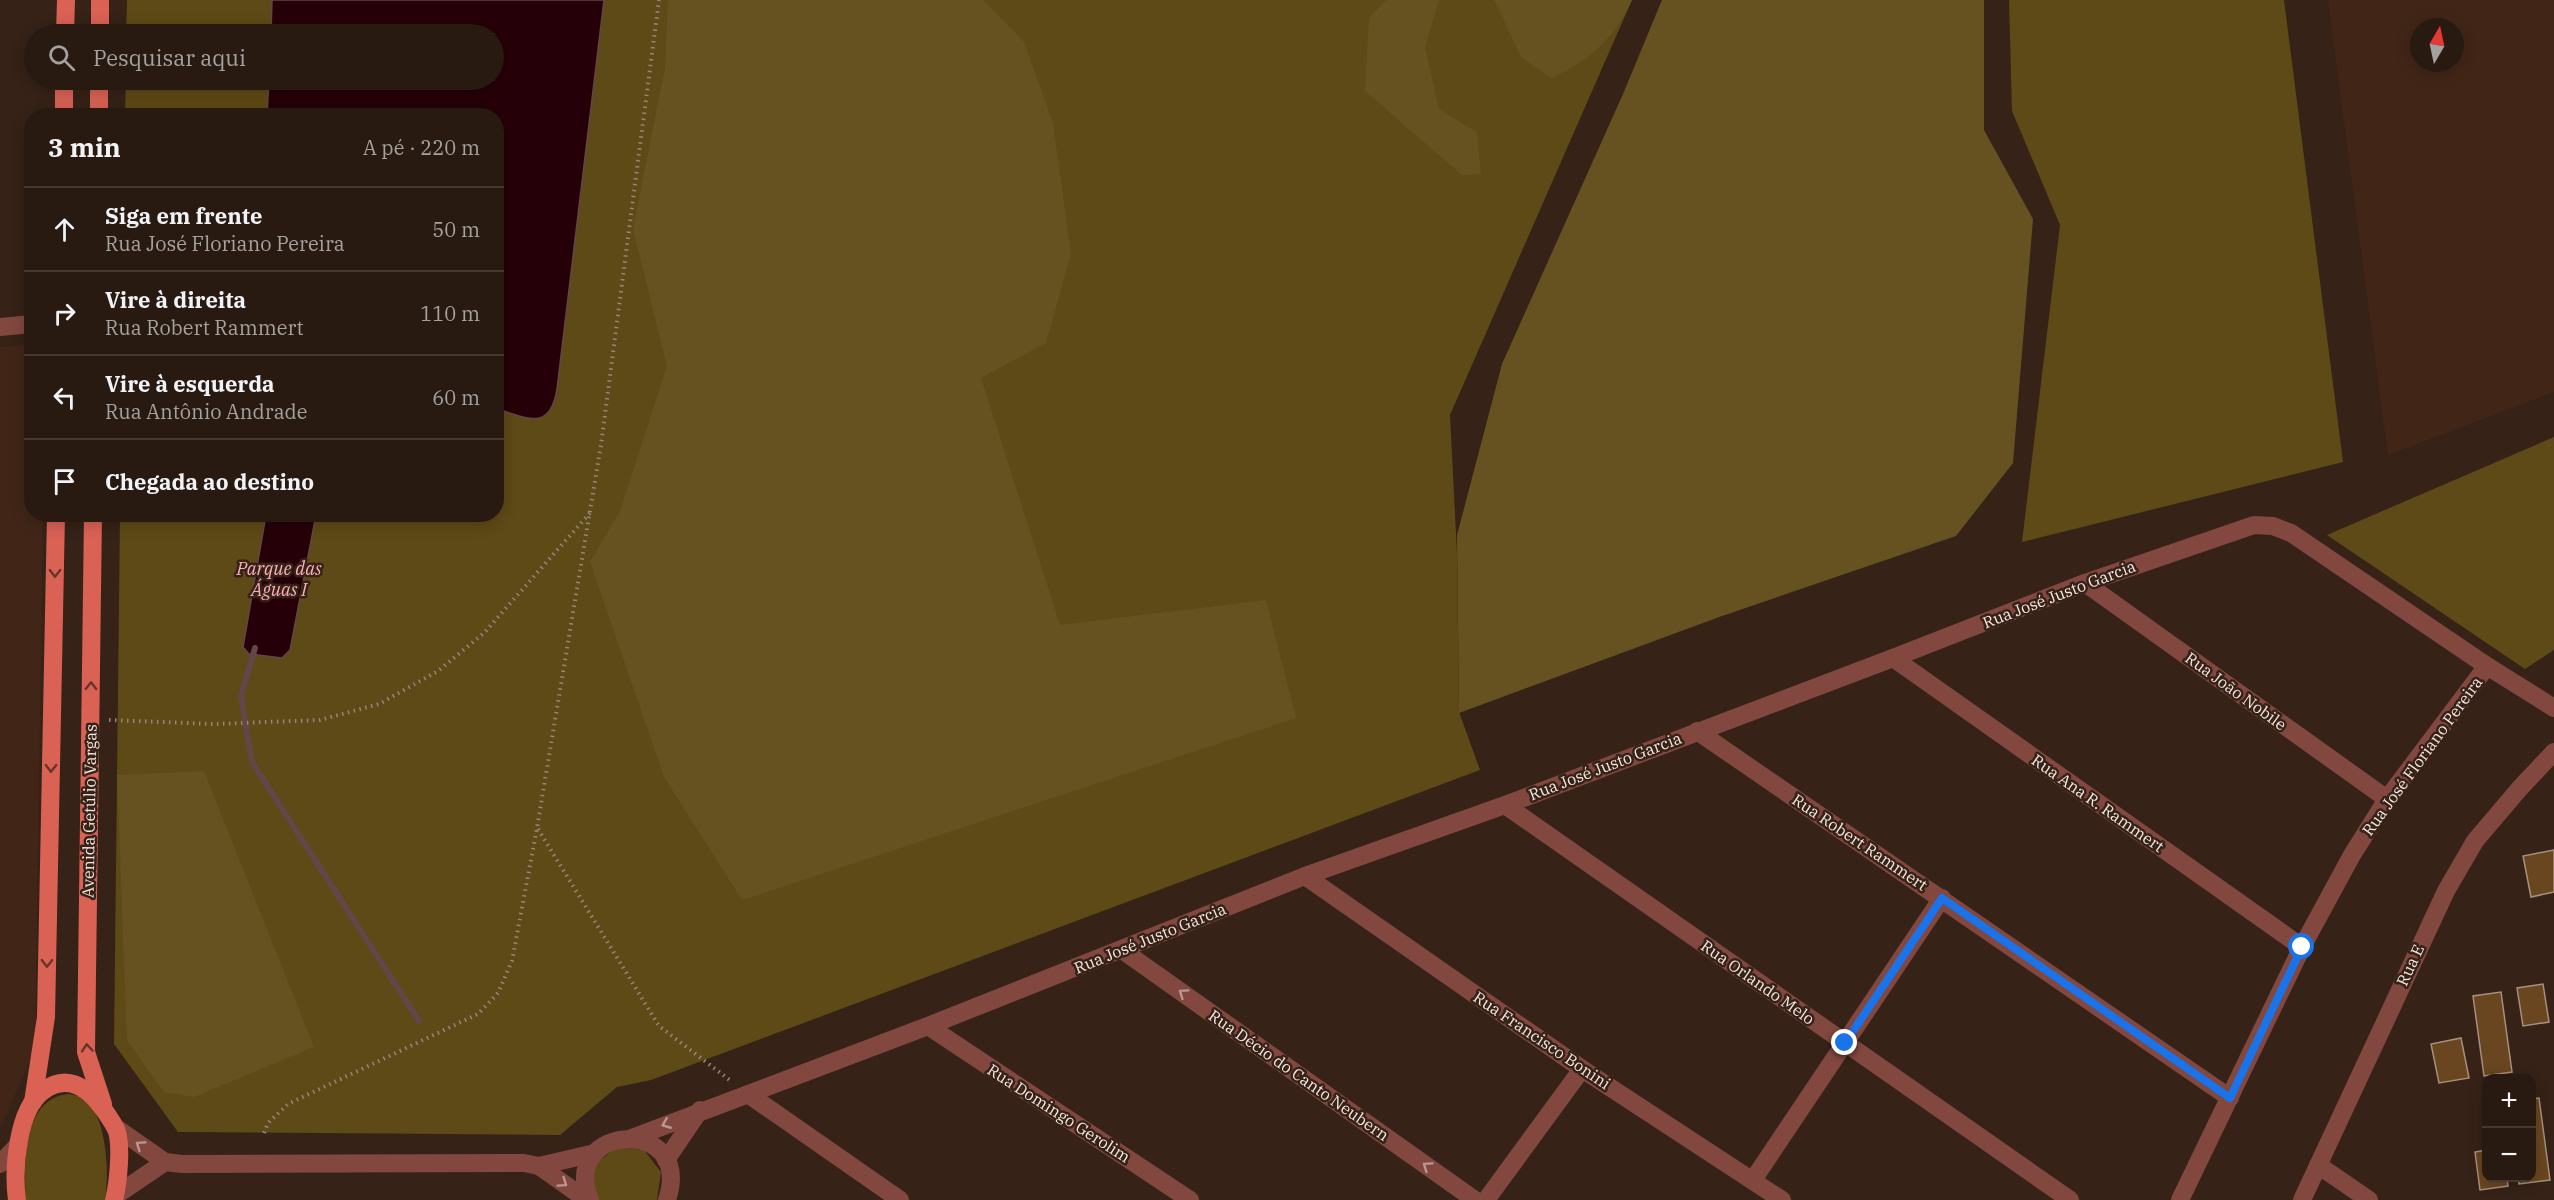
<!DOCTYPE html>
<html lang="pt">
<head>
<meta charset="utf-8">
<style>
	body { margin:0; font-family:"IBM Plex Serif",serif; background:#34271f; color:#f1f3f6 }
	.controls { position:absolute; right:18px; bottom:18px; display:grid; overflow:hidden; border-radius:12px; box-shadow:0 3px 15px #0003 }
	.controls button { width:54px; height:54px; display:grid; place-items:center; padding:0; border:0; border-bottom:2px solid #443831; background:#281a11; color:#f1f3f6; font:30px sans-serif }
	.compass { position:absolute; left:2410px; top:18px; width:54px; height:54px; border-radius:50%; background:#281a11; box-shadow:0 3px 15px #0003; rotate:9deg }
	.stop { position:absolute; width:18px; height:18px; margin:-14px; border:4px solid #1a73e8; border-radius:50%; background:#fff }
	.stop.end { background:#1a73e8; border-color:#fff; box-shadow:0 2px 6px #0008 }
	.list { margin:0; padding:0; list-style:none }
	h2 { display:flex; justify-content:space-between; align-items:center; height:78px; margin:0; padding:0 24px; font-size:26px }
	h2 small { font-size:20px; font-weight:400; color:#a5a19f }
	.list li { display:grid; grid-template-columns:39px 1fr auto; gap:18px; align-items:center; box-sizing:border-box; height:84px; padding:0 24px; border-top:2px solid #443831 }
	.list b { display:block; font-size:22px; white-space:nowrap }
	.list p { margin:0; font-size:20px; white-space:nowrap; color:#a5a19f }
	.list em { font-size:20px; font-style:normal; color:#a5a19f }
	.icon { flex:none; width:33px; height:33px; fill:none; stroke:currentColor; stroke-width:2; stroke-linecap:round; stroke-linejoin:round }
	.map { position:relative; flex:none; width:2554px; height:1200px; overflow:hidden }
	.search { position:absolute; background:#281a11; box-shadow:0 3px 15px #0003; left:24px; top:24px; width:480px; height:66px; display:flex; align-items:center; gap:15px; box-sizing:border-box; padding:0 21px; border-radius:33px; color:#a5a19f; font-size:22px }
	.panel { position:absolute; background:#281a11; box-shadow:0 3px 15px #0003; left:24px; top:108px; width:480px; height:414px; border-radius:24px }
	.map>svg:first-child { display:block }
	.built { fill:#412618; fill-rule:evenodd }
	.green { fill:#5e4a16 }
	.forest { fill:#665220 }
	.water { fill:#260008; stroke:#644548; stroke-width:1.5 }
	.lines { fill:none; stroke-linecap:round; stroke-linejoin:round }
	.stream { stroke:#644548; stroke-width:6 }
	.building { fill:#69461f; stroke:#a5917d; stroke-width:1.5 }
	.path { stroke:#96857c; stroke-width:4; stroke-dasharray:1.5 4.5; stroke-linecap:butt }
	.minor { stroke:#824840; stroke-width:18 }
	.major { stroke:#da6255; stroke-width:18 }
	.oneway { stroke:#67352a }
	.oneway2 { stroke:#bb9790 }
	.route { stroke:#1a73e8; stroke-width:8 }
	.labels { text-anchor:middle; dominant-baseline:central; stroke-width:5; stroke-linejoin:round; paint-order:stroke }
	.street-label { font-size:16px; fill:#f4e6df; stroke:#362217 }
	.water-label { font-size:18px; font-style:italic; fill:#fbaeba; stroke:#362217 }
</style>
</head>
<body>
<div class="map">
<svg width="2554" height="1200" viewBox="0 0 2554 1200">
	<rect width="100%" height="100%" fill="#362217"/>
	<g class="built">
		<path d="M 2328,0 L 2554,0 L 2554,392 L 2388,455 ZM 2419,27 L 2455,27 L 2455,63 L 2419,63 Z"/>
		<polygon points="31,345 32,514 43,515 35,1049 0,1129 0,347"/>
	</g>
	<g class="green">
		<polygon points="127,0 1632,0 1450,415 1457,554 1459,712 1480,770 651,1080 617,1087 560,1135 178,1132 114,1044 120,515 496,514 496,116 125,115 126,80 494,80 494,34 126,34"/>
		<polygon points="2009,0 2284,0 2343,462 2022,542 2060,225 2012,111"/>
		<polygon points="2554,437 2554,650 2525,669 2327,535"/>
		<path d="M 68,1094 C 72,1095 79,1095 82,1097 C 107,1112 110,1175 105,1200 L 26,1200 C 24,1164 22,1099 68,1094 Z"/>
		<polygon points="617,1147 644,1150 661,1172 657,1200 599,1200 592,1191 595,1164"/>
	</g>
	<g class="forest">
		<polygon points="668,0 983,0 1024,42 1053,123 1071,254 1046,343 981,378 1060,625 1266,600 1296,718 742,900 664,777 590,562 620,511 667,366 633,229 665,68"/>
		<polygon points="1386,0 1439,0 1425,48 1439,109 1477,132 1481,174 1462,175 1365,91 1369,18"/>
		<path d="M 1494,0 L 1632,0 C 1615,38 1588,62 1551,78 L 1521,57 Z"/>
		<polygon points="1662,0 1984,0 1984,130 2033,219 2013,463 1956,536 1722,616 1459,713 1457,535 1502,364 1623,94"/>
		<polygon points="204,771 314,1047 194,1097 164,1092 127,1040 117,775"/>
	</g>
	<g class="water">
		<path d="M 272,0 L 604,0 L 557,389 C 550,432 527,418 497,409 L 496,116 L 267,115 L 269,80 L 494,80 L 494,34 L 271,34 Z"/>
		<polygon points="266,515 316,515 290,650 282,658 249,654 243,647"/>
	</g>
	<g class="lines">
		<polyline class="stream" points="255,648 241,696 252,762 419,1021"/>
	</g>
	<g class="building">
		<polygon points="2554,850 2554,892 2531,897 2523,856"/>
		<polygon points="2543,984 2549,1022 2523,1026 2517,988"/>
		<polygon points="2501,992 2512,1072 2484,1076 2473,996"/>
		<polygon points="2461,1038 2469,1078 2439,1083 2431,1044"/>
		<polygon points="2539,1098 2550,1180 2519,1184 2518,1178 2532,1178 2532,1099"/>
		<polygon points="2486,1150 2486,1178 2507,1178 2508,1186 2480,1190 2475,1152"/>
	</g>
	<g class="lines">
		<g class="path">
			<polyline points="109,720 214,724 320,720 379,704 438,671 484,633 590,513"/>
			<polyline points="538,829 659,1026 731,1081"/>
			<polyline points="264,1133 268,1123 288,1104 478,1014 498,993 512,961 537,828 601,445 659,0"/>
		</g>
		<g class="minor">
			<polyline points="0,327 32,324"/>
			<polyline points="2085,583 2387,799"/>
			<polyline points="1893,658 2302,947"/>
			<polyline points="1697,731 2230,1098"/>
			<polyline points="1505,805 2070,1200"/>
			<polyline points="1305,876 1582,1069 1782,1200"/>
			<polyline points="1122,950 1475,1200"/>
			<polyline points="928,1026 1190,1200"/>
			<polyline points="748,1094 900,1200"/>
			<polyline points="115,1127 165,1162 182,1164 524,1163 539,1166 587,1200"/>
			<polyline points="632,1138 928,1026 1305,876 1505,805 1893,658 2085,583 2254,525 2273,526 2291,533 2487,666 2554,708"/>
			<polyline points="666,1160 700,1110"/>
			<polyline points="0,1164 19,1144"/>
			<polyline points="2318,1165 2369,1200"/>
			<polyline points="539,1166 595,1153"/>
			<polyline points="1753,1180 1942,898"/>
			<polyline points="115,1196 165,1162"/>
			<path d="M 590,1200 C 558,1123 695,1115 667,1200"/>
			<polyline points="1486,1200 1582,1069"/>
			<polyline points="2180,1200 2302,947 2352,855 2387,799 2487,666"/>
			<polyline points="2302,1200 2446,891 2475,841 2520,788 2554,752"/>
		</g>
		<g class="major">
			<polyline points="65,34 66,0"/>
			<polyline points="100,34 100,0"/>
			<polyline points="64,116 64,80"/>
			<polyline points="99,116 99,80"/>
			<polyline points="93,514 86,1052 103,1104"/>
			<polyline points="33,1102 46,1017 56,514"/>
			<path d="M 17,1200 C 13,1170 17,1110 43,1091 C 76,1066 101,1103 115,1127 C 123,1141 118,1184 114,1200"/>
		</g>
	</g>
	<defs><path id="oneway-chevron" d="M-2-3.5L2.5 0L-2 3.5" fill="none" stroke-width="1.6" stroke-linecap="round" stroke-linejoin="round" transform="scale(1.5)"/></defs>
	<g class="oneway">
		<use href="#oneway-chevron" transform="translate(55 573) rotate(91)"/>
		<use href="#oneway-chevron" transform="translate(91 686) rotate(-89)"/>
		<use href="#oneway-chevron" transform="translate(51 768) rotate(91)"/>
		<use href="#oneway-chevron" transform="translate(47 963) rotate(91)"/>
		<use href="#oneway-chevron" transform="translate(87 1048) rotate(-95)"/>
	</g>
	<g class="oneway2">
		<use href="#oneway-chevron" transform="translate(1183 993) rotate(-145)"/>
		<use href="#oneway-chevron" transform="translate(666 1124) rotate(158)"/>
		<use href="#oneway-chevron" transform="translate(140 1145) rotate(-145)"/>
		<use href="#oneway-chevron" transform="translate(1427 1166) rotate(-145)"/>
		<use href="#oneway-chevron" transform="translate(563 1183) rotate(35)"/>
	</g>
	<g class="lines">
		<polyline class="route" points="1845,1043 1942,898 2230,1098 2302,947"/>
	</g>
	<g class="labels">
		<g class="street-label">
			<text transform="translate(2059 594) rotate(-21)">Rua José Justo Garcia</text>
			<text transform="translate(2236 691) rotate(36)">Rua João Nobile</text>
			<text transform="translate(2422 756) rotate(-54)">Rua José Floriano Pereira</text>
			<text transform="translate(1605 766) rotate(-21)">Rua José Justo Garcia</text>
			<text transform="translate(2098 803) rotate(35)">Rua Ana R. Rammert</text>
			<text transform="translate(89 811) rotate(-89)">Avenida Getúlio Vargas</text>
			<text transform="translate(1860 842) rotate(34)">Rua Robert Rammert</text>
			<text transform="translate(1150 938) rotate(-22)">Rua José Justo Garcia</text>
			<text transform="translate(2410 965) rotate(-65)">Rua E</text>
			<text transform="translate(1758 982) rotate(35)">Rua Orlando Melo</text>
			<text transform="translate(1542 1040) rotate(34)">Rua Francisco Bonini</text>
			<text transform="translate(1299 1075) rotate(35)">Rua Décio do Canto Neubern</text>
			<text transform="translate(1059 1113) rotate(33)">Rua Domingo Gerolim</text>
		</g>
		<g class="water-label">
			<text x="279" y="568">Parque das<tspan x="279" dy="21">Águas I</tspan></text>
		</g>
	</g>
</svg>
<div class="controls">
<button>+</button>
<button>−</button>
</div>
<svg class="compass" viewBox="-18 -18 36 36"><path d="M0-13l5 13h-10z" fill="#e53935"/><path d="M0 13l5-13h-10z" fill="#a5a19f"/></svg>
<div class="stop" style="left:2302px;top:947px"></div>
<div class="stop end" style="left:1845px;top:1043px"></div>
<div class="search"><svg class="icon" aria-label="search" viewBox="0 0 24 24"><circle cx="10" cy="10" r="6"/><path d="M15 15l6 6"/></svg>Pesquisar aqui</div>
<section class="panel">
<h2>3 min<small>A pé · 220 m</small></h2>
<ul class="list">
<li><svg class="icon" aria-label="ahead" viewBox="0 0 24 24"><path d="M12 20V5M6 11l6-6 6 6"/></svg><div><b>Siga em frente</b><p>Rua José Floriano Pereira</p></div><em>50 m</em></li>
<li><svg class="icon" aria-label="right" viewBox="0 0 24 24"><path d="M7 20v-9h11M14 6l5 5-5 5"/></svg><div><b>Vire à direita</b><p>Rua Robert Rammert</p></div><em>110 m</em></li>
<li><svg class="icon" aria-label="left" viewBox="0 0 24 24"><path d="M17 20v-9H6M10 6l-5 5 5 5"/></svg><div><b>Vire à esquerda</b><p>Rua Antônio Andrade</p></div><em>60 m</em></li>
<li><svg class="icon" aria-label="arrive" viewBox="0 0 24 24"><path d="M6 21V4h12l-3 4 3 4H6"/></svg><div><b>Chegada ao destino</b></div></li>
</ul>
</section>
</div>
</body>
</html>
